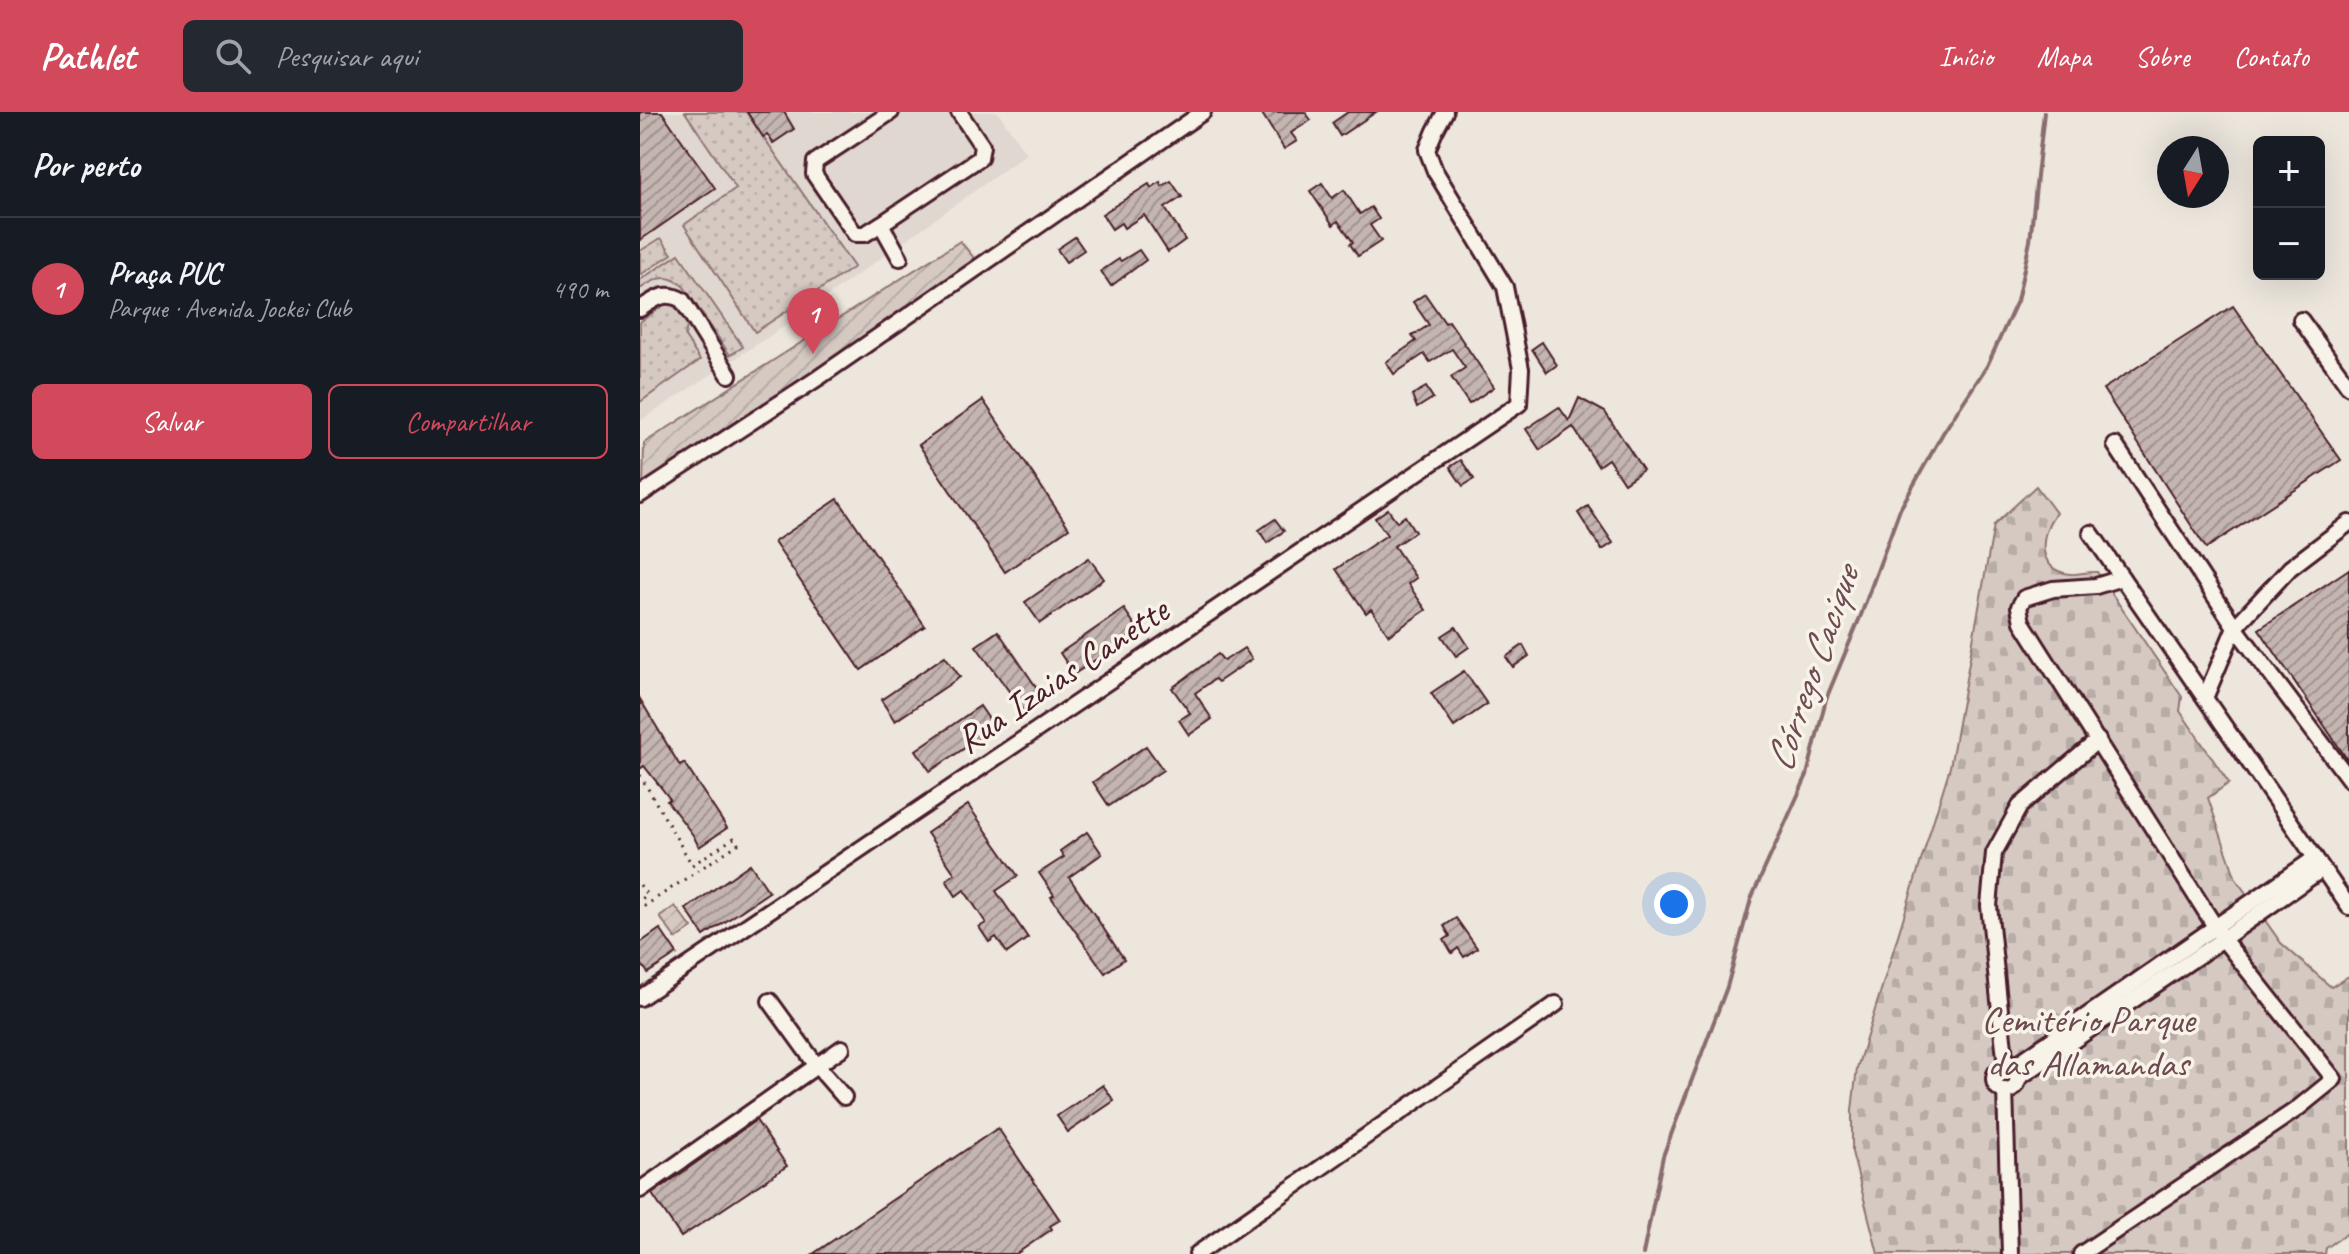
<!DOCTYPE html>
<html lang="pt">
<head>
<meta charset="utf-8">
<style>
	body { margin:0; font-family:Caveat,sans-serif; background:#242831; color:#f1f3f6 }
	.controls { position:absolute; right:24px; top:24px; display:grid; overflow:hidden; border-radius:12px; box-shadow:0 8px 32px #0002 }
	.controls button { width:72px; height:72px; display:grid; place-items:center; padding:0; border:0; border-bottom:2px solid #363941; background:#171b24; color:#f1f3f6; font:40px sans-serif }
	.compass { position:absolute; left:1517px; top:24px; width:72px; height:72px; border-radius:50%; background:#171b24; box-shadow:0 8px 32px #0002; rotate:191deg }
	.you { position:absolute; left:1034px; top:792px; width:28px; height:28px; margin:-20px; border:6px solid #fff; border-radius:50%; background:#1a73e8; box-shadow:0 0 0 12px #1a73e833 }
	.badge { display:grid; place-items:center; width:52px; height:52px; border-radius:50%; background:#d1495b; color:#fff; font-size:26px; font-weight:700 }
	.pin { position:absolute; translate:-50% -66px; filter:drop-shadow(0 2px 4px #0008) }
	.pin::after { content:''; position:absolute; top:42px; width:28px; height:24px; background:inherit; clip-path:polygon(0 0,100% 0,50% 100%) }
	.list { margin:0; padding:0; list-style:none }
	h2 { display:flex; justify-content:space-between; align-items:center; height:104px; margin:0; padding:0 32px; font-size:34px }
	h2 small { font-size:26px; font-weight:400; color:#9ea1a6 }
	.list li { display:grid; grid-template-columns:52px 1fr auto; gap:24px; align-items:center; box-sizing:border-box; height:144px; padding:0 32px; border-top:2px solid #363941 }
	.list b { display:block; font-size:30px; white-space:nowrap }
	.list p { margin:0; font-size:26px; white-space:nowrap; color:#9ea1a6 }
	.list em { font-size:26px; font-style:normal; color:#9ea1a6 }
	.actions { display:flex; gap:16px; padding:24px 32px }
	.actions a { flex:1; padding:18px 0; border:2px solid #d1495b; border-radius:12px; text-align:center; font-size:28px; color:#d1495b }
	.actions .main { background:#d1495b; color:#fff }
	.icon { flex:none; width:44px; height:44px; fill:none; stroke:currentColor; stroke-width:2; stroke-linecap:round; stroke-linejoin:round }
	.map { position:relative; flex:none; width:1709px; height:1142px; overflow:hidden }
	header { display:flex; align-items:center; gap:48px; box-sizing:border-box; height:112px; padding:0 40px; background:#d1495b; color:#fff }
	header strong { font-size:38px }
	nav { display:flex; gap:44px; margin-inline-start:auto; font-size:28px }
	.search { width:560px; height:72px; background:#242831; display:flex; align-items:center; gap:20px; box-sizing:border-box; padding:0 28px; border-radius:12px; color:#9ea1a6; font-size:30px }
	main { display:flex }
	aside { flex:1; background:#171b24 }
	.map>svg:first-child { display:block }
	.built { fill:#e0d7d0 }
	.grass { fill:url(#grass-dots); stroke:#907476; stroke-width:2 }
	.cemetery { fill:url(#cemetery-stones); stroke:#907476; stroke-width:2 }
	.garden { fill:url(#garden-furrows); stroke:#907476; stroke-width:2 }
	.lines { fill:none; stroke-linecap:round; stroke-linejoin:round }
	.stream { stroke:#896c6f; stroke-width:4 }
	.building { fill:url(#building-hatch); stroke:#4a1f2b; stroke-width:2 }
	.minor-casing { stroke:#4a1f2b; stroke-width:20 }
	.path { stroke:#4a1f2b; stroke-width:3; stroke-dasharray:2 6; stroke-linecap:butt }
	.minor { stroke:#f7f3e8; stroke-width:14 }
	.labels { text-anchor:middle; dominant-baseline:central; stroke-width:7; stroke-linejoin:round; paint-order:stroke }
	.street-label { font-size:38px; fill:#4a1f2b; stroke:#f7f3e8 }
	.park-label { font-size:38px; fill:#6d4a51; stroke:#f7f3e8 }
	.water-label { font-size:40px; font-style:italic; fill:#6f4c53; stroke:#f7f3e8 }
</style>
</head>
<body>
<header>
<strong>Pathlet</strong>
<div class="search"><svg class="icon" aria-label="search" viewBox="0 0 24 24"><circle cx="10" cy="10" r="6"/><path d="M15 15l6 6"/></svg>Pesquisar aqui</div>
<nav><a>Início</a><a>Mapa</a><a>Sobre</a><a>Contato</a></nav>
</header>
<main>
<aside>
<h2>Por perto<small></small></h2>
<ul class="list">
<li><span class="badge">1</span><div><b>Praça PUC</b><p>Parque · Avenida Jockei Club</p></div><em>490 m</em></li>
</ul>
<div class="actions"><a class="main">Salvar</a><a>Compartilhar</a></div>
</aside>
<div class="map">
<svg width="1709" height="1142" viewBox="0 0 1709 1142">
	<defs>
		<pattern id="grass-dots" width="8" height="8" patternUnits="userSpaceOnUse" patternTransform="scale(2)"><rect width="8" height="8" fill="#d5c9c2"/><path d="M2 2h.1M6 6h.1" fill="none" stroke="#b8aca7" stroke-width="1.8" stroke-linecap="round"/></pattern>
		<pattern id="cemetery-stones" width="16" height="16" patternUnits="userSpaceOnUse" patternTransform="scale(2)"><rect width="16" height="16" fill="#d5c9c2"/><path d="M2 7V4a2 2 0 0 1 4 0v3zM10 15v-3a2 2 0 0 1 4 0v3z" fill="#b8aca7"/></pattern>
		<pattern id="garden-furrows" width="10" height="10" patternUnits="userSpaceOnUse" patternTransform="scale(2)"><rect width="10" height="10" fill="#d5c9c2"/><path d="M-1 1l2-2M0 10L10 0M9 11l2-2" fill="none" stroke="#b8aca7"/></pattern>
		<pattern id="building-hatch" width="6" height="6" patternUnits="userSpaceOnUse" patternTransform="scale(2)"><rect width="6" height="6" fill="#c4b5b0"/><path d="M-1 1l2-2M0 6l6-6M5 7l2-2" fill="none" stroke="#a1938f"/></pattern>
	</defs>
	<rect width="100%" height="100%" fill="#ece6dd"/>
	<filter id="ink" filterUnits="userSpaceOnUse"><feTurbulence type="fractalNoise" baseFrequency=".0125" numOctaves="2"/><feDisplacementMap in="SourceGraphic" scale="16" xChannelSelector="R" yChannelSelector="G"/><feConvolveMatrix kernelMatrix="1 2 1 2 8 2 1 2 1" color-interpolation-filters="sRGB"/></filter>
	<g filter="url(#ink)">
		<polygon class="built" points="0,0 358,0 386,42 157,206 0,309"/>
		<g class="grass">
			<polygon points="45,0 106,0 214,155 115,220 44,113 96,76"/>
			<polygon points="21,126 32,142 0,163 0,139"/>
			<path d="M 39,142 L 103,235 L 90,243 L 44,175 C 28,160 16,166 0,177 L 0,168 Z"/>
			<polygon points="35,190 48,208 45,225 60,248 0,290 0,210 25,192"/>
		</g>
		<path class="cemetery" d="M 1396,374 L 1416,401 C 1399,421 1396,459 1430,462 C 1439,463 1448,459 1457,460 L 1542,585 L 1540,599 L 1589,671 L 1568,686 L 1596,767 L 1641,831 L 1691,875 L 1709,864 L 1709,1120 L 1686,1136 L 1685,1142 L 1238,1142 L 1212,1040 L 1212,998 L 1217,956 L 1310,655 L 1354,413 Z"/>
		<g class="garden">
			<polygon points="320,129 339,152 3,374 4,331"/>
			<polygon points="35,794 52,816 36,827 20,805"/>
		</g>
		<g class="lines">
			<polyline class="stream" points="1003,1142 1023,1044 1087,875 1111,787 1167,663 1186,587 1221,503 1260,397 1303,321 1347,254 1377,189 1390,129 1404,0"/>
		</g>
		<g class="building">
			<polygon points="0,0 22,0 75,76 0,128"/>
			<polygon points="107,0 144,0 154,17 133,31 127,22 123,25"/>
			<polygon points="621,0 665,0 671,8 651,21 657,29 644,37"/>
			<polygon points="708,0 736,0 700,24 692,11"/>
			<polygon points="531,69 542,85 525,96 545,128 528,140 504,103 484,116 481,111 472,117 462,102 509,72 511,76 520,70 522,74"/>
			<polygon points="682,71 692,86 704,78 720,102 731,95 739,107 730,113 741,129 718,144 710,132 713,130 698,109 693,113 670,79"/>
			<polygon points="435,125 444,138 426,150 417,137"/>
			<polygon points="499,138 506,148 471,174 461,159 479,147 481,149"/>
			<polygon points="785,182 805,211 809,209 854,275 829,292 811,265 825,256 812,237 790,250 784,242 754,262 746,250 776,229 772,224 789,213 773,190"/>
			<polygon points="1593,194 1701,348 1566,436 1463,277"/>
			<polygon points="902,230 917,253 907,260 892,237"/>
			<polygon points="786,275 793,286 777,296 772,283"/>
			<polygon points="939,286 965,300 1003,358 984,371 968,347 958,354 933,315 900,338 886,317 919,295 929,309"/>
			<polygon points="343,288 429,416 365,460 279,333"/>
			<polygon points="821,348 834,367 823,374 810,355"/>
			<polygon points="198,387 285,514 221,558 134,430"/>
			<polygon points="948,394 973,431 962,438 938,401"/>
			<polygon points="748,397 757,410 765,404 775,420 754,434 776,466 768,472 786,498 749,523 731,497 726,501 696,457 747,423 735,406"/>
			<polygon points="635,407 644,419 627,431 619,418"/>
			<polygon points="449,446 464,467 400,511 385,490"/>
			<polygon points="1709,457 1709,650 1619,517"/>
			<polygon points="484,497 499,519 434,562 420,541"/>
			<polygon points="816,515 829,535 816,544 802,524"/>
			<polygon points="358,519 403,585 385,601 336,534"/>
			<polygon points="883,533 889,544 873,555 866,545"/>
			<polygon points="604,536 612,547 578,570 575,567 555,581 572,607 549,623 539,608 550,601 532,576 578,542 584,549"/>
			<polygon points="305,544 320,565 255,609 241,588"/>
			<polygon points="824,559 847,592 814,615 791,581"/>
			<polygon points="0,587 40,654 44,651 87,716 59,735 53,723 27,689 30,687 4,654 0,657"/>
			<polygon points="340,594 355,616 290,659 276,638"/>
			<polygon points="506,634 523,658 469,694 453,670"/>
			<polygon points="328,693 378,764 356,779 388,826 367,841 356,825 349,830 339,815 346,811 324,778 316,784 306,768 315,762 287,721"/>
			<polygon points="447,720 462,742 429,765 484,847 465,861 411,785 414,783 399,761 424,745 420,739"/>
			<polygon points="110,752 129,780 64,824 46,797"/>
			<polygon points="816,806 837,836 824,845 818,836 812,841 804,828 810,824 804,814"/>
			<polygon points="20,817 37,842 8,861 0,850 0,831"/>
			<polygon points="463,973 474,989 428,1020 417,1004"/>
			<polygon points="116,1008 147,1054 41,1125 12,1082"/>
			<polygon points="358,1016 420,1108 410,1114 412,1117 376,1142 173,1142"/>
		</g>
		<g class="lines">
			<defs>
				<g id="minor">
					<polyline points="251,0 175,50 174,62 215,122 225,122 241,112 340,46 342,34 319,0"/>
					<polyline points="241,112 260,146"/>
					<path d="M 0,197 C 15,187 25,178 42,188 L 89,263"/>
					<polyline points="1661,208 1709,275"/>
					<polyline points="1475,333 1595,515 1709,667"/>
					<polyline points="0,383 178,266 563,0"/>
					<polyline points="1451,421 1709,795"/>
					<polyline points="1565,586 1595,515 1650,456 1709,411"/>
					<polyline points="0,886 879,292 881,257 865,175 795,59 787,38 795,19 805,0"/>
					<polyline points="130,889 177,954 204,985"/>
					<polyline points="1366,955 1349,794 1354,741 1380,694 1458,628"/>
					<circle cx="1366" cy="967" r="12"/>
					<polyline points="1371,956 1675,746"/>
					<polyline points="1377,967 1583,827 1682,757"/>
					<polyline points="1365,978 1370,1142"/>
					<polyline points="0,1078 202,936"/>
					<polyline points="557,1142 916,892"/>
					<polyline points="1441,1142 1657,997 1694,967 1583,827 1382,510 1379,495 1384,486 1413,477 1456,474 1482,466"/>
				</g>
			</defs>
			<use href="#minor" class="minor-casing"/>
			<g class="path">
				<polyline points="0,663 52,753 94,726 98,732 0,797"/>
				<polyline points="0,773 7,783 0,788"/>
			</g>
			<use href="#minor" class="minor"/>
		</g>
	</g>
	<g class="labels">
		<g class="street-label">
			<text transform="translate(422 563) rotate(-34)">Rua Izaias Canette</text>
		</g>
		<g class="park-label">
			<text x="1448" y="907">Cemitério Parque<tspan x="1448" dy="44">das Allamandas</tspan></text>
		</g>
		<g class="water-label">
			<text transform="translate(1172 557) rotate(-71)">Córrego Cacique</text>
		</g>
	</g>
</svg>
<div class="controls">
<button>+</button>
<button>−</button>
</div>
<svg class="compass" viewBox="-18 -18 36 36"><path d="M0-13l5 13h-10z" fill="#e53935"/><path d="M0 13l5-13h-10z" fill="#9ea1a6"/></svg>
<div class="you"></div>
<div class="pin badge" style="left:173px;top:242px">1</div>
</div>
</main>
</body>
</html>
